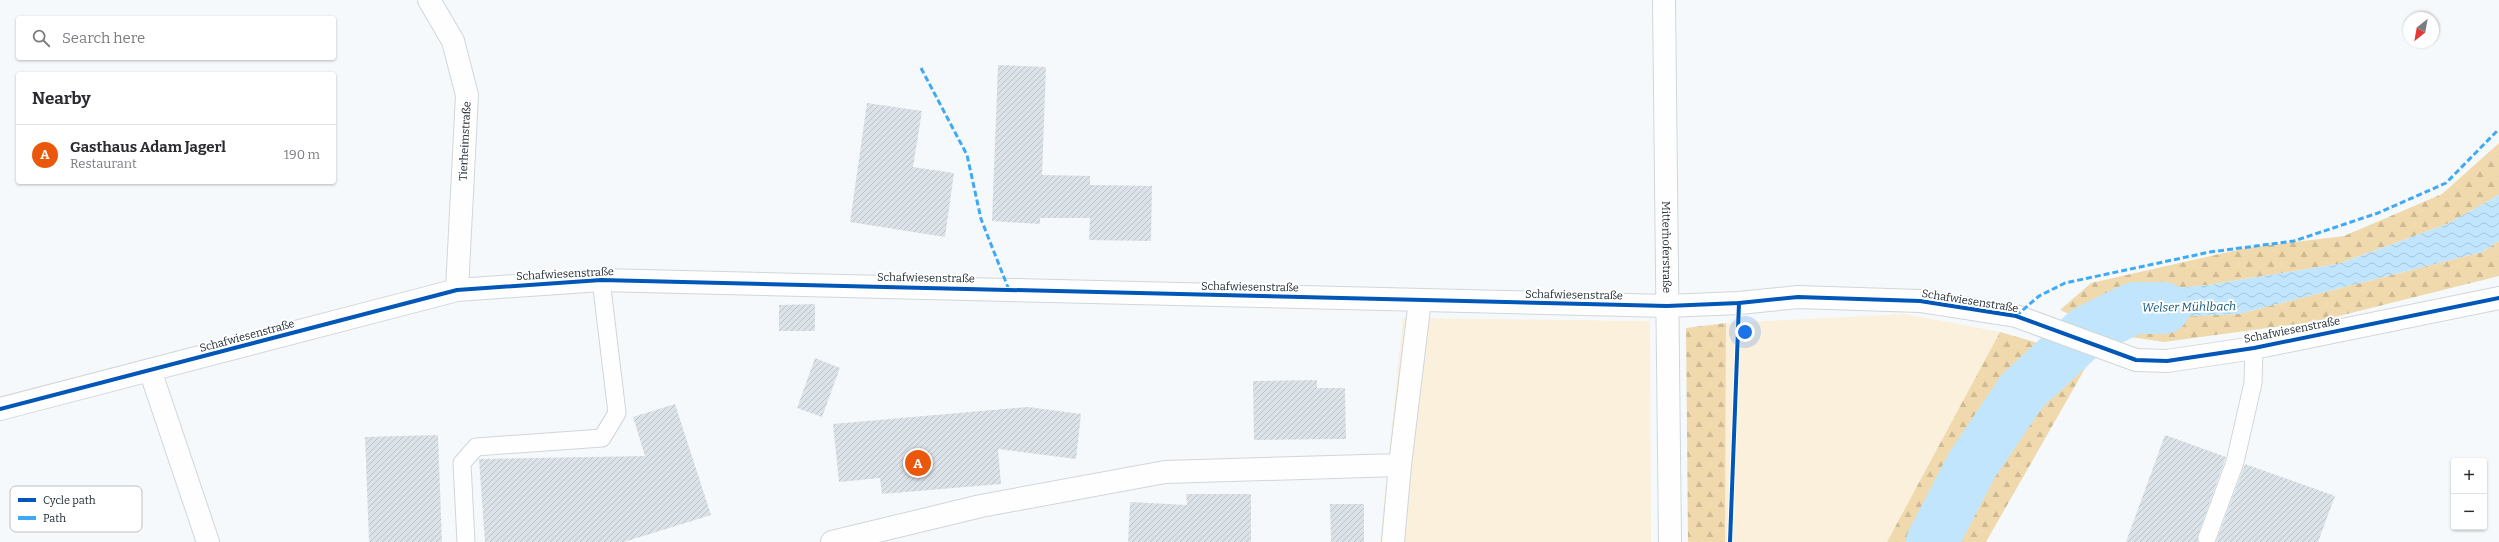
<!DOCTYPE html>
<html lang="en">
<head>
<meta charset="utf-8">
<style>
	body { margin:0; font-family:Bitter,serif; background:#f2f2f3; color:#2b2b33 }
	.controls { position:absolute; right:12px; bottom:12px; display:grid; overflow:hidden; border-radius:4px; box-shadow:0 1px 3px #0004 }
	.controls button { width:36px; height:36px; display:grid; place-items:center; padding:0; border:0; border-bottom:1px solid #e1e1e2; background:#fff; color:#2b2b33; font:20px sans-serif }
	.compass { position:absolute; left:2403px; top:12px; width:36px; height:36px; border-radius:50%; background:#fff; box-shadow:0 1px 3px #0004; rotate:211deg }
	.you { position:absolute; left:1745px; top:332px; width:14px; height:14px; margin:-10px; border:3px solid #fff; border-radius:50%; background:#1a73e8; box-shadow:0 0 0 6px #1a73e833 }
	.badge { display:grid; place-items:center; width:26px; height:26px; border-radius:50%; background:#ea580c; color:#fff; font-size:13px; font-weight:700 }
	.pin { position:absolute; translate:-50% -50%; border:2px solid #fff; box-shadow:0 1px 4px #0006 }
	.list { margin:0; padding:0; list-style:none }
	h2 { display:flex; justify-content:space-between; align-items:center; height:52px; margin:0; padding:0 16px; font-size:17px }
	h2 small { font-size:13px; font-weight:400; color:#7c7c81 }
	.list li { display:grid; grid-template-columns:26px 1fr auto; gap:12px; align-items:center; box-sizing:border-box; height:60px; padding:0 16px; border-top:1px solid #e1e1e2 }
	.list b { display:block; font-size:15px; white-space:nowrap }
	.list p { margin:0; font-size:13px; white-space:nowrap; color:#7c7c81 }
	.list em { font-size:13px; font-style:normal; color:#7c7c81 }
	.icon { flex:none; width:22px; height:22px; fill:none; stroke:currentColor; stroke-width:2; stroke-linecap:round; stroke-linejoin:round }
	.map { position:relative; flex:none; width:2499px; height:542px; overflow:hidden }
	.search { position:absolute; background:#fff; box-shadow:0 1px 3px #0004; left:16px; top:16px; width:320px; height:44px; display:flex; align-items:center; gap:10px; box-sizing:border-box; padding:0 14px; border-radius:4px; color:#7c7c81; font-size:15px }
	.panel { position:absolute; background:#fff; box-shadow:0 1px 3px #0004; left:16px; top:72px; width:320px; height:112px; border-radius:4px }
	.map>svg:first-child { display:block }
	.green { fill:#faf0db }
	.forest { fill:url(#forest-firs) }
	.water { fill:url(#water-waves) }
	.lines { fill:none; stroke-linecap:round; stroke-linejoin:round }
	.river { stroke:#c1e5fc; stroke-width:52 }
	.building { fill:url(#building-hatch) }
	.lane-casing { stroke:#cfd7db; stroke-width:19 }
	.street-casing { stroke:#cfd7db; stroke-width:24 }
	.lane { stroke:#fefefe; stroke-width:17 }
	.street { stroke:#fefefe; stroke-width:22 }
	.quiet { stroke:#3fa9f5; stroke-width:3; stroke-dasharray:6 3; stroke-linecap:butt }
	.cycleway-casing { stroke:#fff; stroke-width:6 }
	.cycleway { stroke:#0057b8; stroke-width:4 }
	.labels { text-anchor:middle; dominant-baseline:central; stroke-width:4; stroke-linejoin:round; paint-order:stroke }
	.street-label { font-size:11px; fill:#212d35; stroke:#fff }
	.water-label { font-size:12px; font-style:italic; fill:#11587a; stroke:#fff }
	.key { fill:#fff; stroke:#bcc0c2; stroke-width:1 }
	.key-label { font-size:11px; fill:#212d35 }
</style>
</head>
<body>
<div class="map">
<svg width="2499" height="542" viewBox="0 0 2499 542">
	<defs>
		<pattern id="forest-firs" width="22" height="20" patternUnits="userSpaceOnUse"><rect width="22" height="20" fill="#f0daad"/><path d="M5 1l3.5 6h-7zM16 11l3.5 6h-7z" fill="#cebb95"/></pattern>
		<pattern id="water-waves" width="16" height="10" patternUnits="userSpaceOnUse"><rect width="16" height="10" fill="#c1e5fc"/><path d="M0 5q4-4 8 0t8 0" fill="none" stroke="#a6c5d9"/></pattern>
		<pattern id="building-hatch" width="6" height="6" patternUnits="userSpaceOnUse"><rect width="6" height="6" fill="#dbe2e8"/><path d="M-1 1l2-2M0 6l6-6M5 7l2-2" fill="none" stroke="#bcc2c8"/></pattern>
	</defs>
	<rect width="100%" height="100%" fill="#f6f9fb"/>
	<g class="green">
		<polygon points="1905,314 2000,332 1887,542 1725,542 1726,323"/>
		<polygon points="1403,318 1650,321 1651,542 1380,542"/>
	</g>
	<g class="forest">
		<polygon points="2499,143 2499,195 2447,224 2338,264 2208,285 2121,293 2089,323 2060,310 2091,283 2246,248 2344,236 2442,194"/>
		<polygon points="2499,241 2499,276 2319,321 2164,342 2117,335 2133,319 2238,314 2482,252"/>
		<polygon points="1726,323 1725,542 1688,542 1686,328"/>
		<polygon points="2000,332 2091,358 1986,542 1887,542"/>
	</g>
	<polygon class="water" points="2499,195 2499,241 2482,252 2238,314 2133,319 2117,335 2089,323 2121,293 2208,285 2338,264 2447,224"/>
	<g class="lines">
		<polyline class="river" points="1932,542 1972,465 2022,391 2087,331 2134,308 2164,308"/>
	</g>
	<g class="building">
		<polygon points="998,65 1046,67 1042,175 1090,176 1090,185 1152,186 1151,241 1089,240 1090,218 1040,218 1040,224 992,221"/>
		<polygon points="867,103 922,111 913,167 954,173 945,237 850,222"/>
		<polygon points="815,304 815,331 779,331 779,305"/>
		<polygon points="815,358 840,368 822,417 797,408"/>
		<polygon points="1317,380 1317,388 1345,388 1346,439 1254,440 1253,381"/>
		<polygon points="675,404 711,515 624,542 485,542 479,459 645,456 633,417"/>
		<polygon points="1028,407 1081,414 1076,459 998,449 1001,484 882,494 880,478 839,482 833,424"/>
		<polygon points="438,435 442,542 369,542 365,437"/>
		<polygon points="2165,435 2226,457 2198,535 2198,542 2126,542"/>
		<polygon points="2245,464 2335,496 2318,542 2216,542"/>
		<polygon points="1186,494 1251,494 1251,542 1128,542 1130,502 1187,505"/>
		<polygon points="1330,504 1364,504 1364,542 1331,542"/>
	</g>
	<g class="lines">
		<defs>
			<g id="lane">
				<polyline points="2207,538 2235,462 2253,383 2254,348"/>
				<polyline points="466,542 462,463 476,447 602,438 617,413 601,280"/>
			</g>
			<g id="street">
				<polyline points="429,0 453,41 467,95 457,290"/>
				<path id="s1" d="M 1664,0 L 1670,542"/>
				<polyline points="150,370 208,542"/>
				<polyline points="0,409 457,290 601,280 1667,306 1739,303 1798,297 1920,301 2016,316 2136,360 2167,361 2254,348 2499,298"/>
				<polyline points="832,542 981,506 1165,472 1400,465 1420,300"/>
				<polyline points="1393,542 1400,465"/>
			</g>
		</defs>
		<use href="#lane" class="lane-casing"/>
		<use href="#street" class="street-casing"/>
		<use href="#lane" class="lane"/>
		<use href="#street" class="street"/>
		<g class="quiet">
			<polyline points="921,68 967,155 981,219 1009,290"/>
			<polyline points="2016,316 2039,296 2065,283 2210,252 2294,241 2378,213 2446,183 2499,129"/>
		</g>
		<defs>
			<g id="cycleway">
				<polyline points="0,409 457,290 601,280 1667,306 1739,303 1798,297 1920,301 2016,316 2136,360 2167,361 2254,348 2499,298"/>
				<polyline points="1730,542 1739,303"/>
			</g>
		</defs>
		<use href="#cycleway" class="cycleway-casing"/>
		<use href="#cycleway" class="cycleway"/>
	</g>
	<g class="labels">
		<g class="street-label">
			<text transform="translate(465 141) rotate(-87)">Tierheimstraße</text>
			<text stroke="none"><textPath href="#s1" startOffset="247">Mitterhoferstraße</textPath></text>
			<text transform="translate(565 274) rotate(-3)">Schafwiesenstraße</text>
			<text transform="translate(926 278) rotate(1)">Schafwiesenstraße</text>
			<text transform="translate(1250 287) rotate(1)">Schafwiesenstraße</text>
			<text transform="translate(1574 295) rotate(1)">Schafwiesenstraße</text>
			<text transform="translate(1970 301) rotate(9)">Schafwiesenstraße</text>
			<text transform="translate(2292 330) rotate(-11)">Schafwiesenstraße</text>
			<text transform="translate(247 336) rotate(-15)">Schafwiesenstraße</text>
		</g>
		<g class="water-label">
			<text transform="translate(2189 307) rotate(-1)">Welser Mühlbach</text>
		</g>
	</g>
	<rect x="10" y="486" width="132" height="46" rx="6" class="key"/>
	<rect x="18" y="498" width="18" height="4" fill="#0057b8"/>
	<rect x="18" y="516" width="18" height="4" fill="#3fa9f5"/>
	<g class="key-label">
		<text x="43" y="504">Cycle path</text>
		<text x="43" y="522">Path</text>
	</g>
</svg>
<div class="controls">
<button>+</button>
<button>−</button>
</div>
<svg class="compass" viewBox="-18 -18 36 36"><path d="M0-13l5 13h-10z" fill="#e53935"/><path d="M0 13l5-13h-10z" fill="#7c7c81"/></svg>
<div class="you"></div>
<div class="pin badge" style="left:918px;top:463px">A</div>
<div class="search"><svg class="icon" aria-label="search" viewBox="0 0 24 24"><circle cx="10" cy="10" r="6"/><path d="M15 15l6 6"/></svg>Search here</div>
<section class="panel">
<h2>Nearby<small></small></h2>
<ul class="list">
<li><span class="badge">A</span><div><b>Gasthaus Adam Jagerl</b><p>Restaurant</p></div><em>190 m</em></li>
</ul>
</section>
</div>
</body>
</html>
